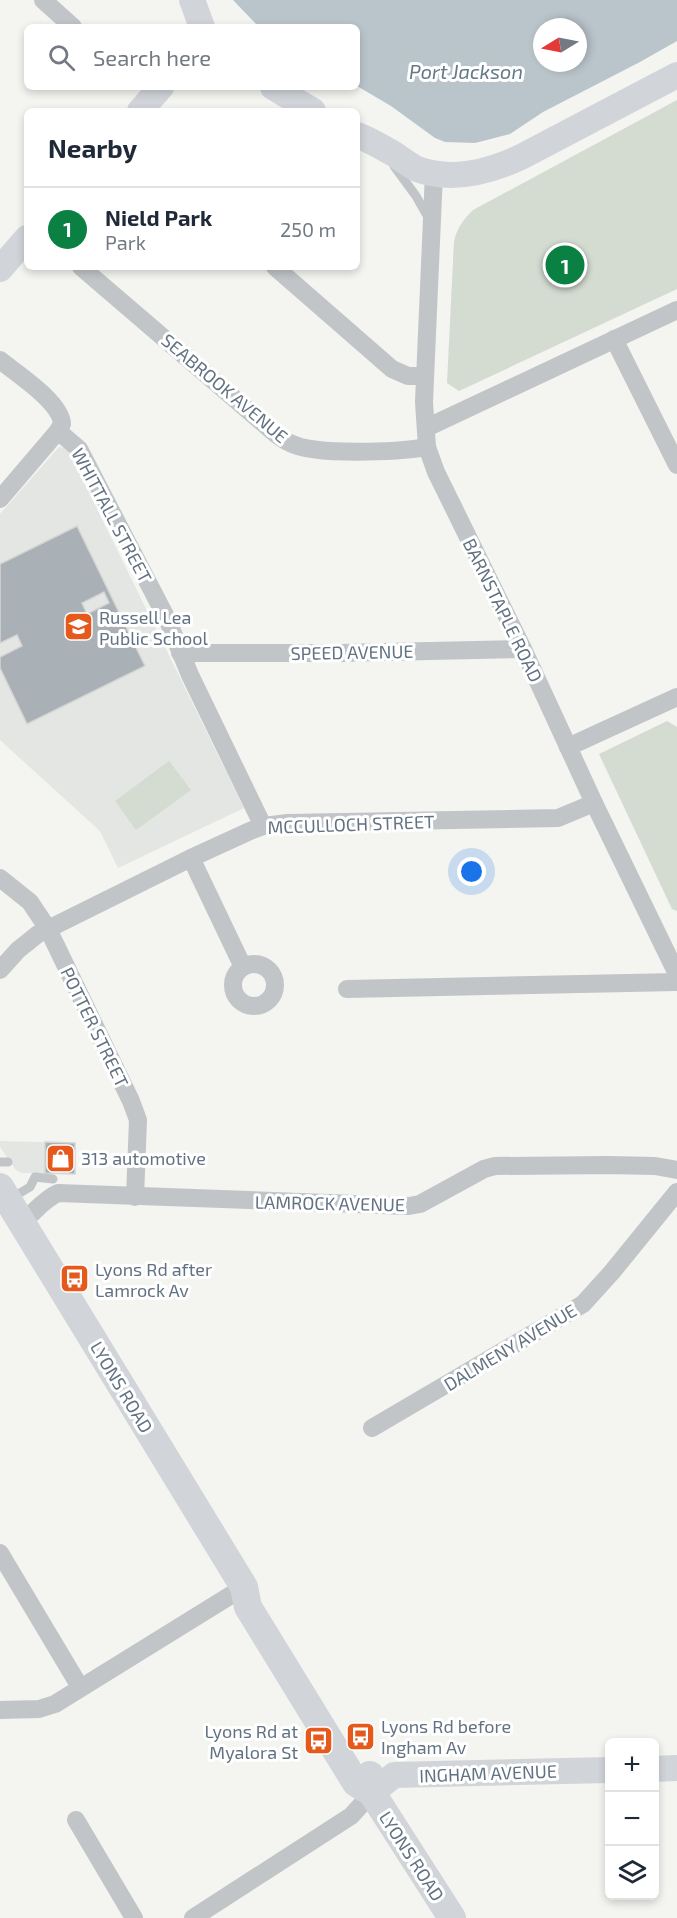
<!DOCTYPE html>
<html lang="en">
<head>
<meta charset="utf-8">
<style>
	body { margin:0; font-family:"Exo 2",sans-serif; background:#f2f2f3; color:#1f2937 }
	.controls { position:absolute; right:18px; bottom:18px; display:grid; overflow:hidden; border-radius:9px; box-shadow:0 3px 9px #0003 }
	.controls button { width:54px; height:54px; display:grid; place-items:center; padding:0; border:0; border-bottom:2px solid #e0e1e3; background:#fff; color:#1f2937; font:30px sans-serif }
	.compass { position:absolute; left:533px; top:18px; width:54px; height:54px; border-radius:50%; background:#fff; box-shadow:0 3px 9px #0003; rotate:260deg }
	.you { position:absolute; left:472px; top:872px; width:21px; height:21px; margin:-15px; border:4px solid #fff; border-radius:50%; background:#1a73e8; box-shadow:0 0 0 9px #1a73e833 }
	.badge { display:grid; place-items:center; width:39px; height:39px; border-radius:50%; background:#0b8043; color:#fff; font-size:20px; font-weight:700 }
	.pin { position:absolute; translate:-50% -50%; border:3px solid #fff; box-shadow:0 2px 6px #0006 }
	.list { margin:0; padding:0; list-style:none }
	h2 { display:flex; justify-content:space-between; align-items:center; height:78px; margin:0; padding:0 24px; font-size:26px }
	h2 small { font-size:20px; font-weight:400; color:#747a83 }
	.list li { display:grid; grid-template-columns:39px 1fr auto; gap:18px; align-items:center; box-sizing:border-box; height:84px; padding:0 24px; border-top:2px solid #e0e1e3 }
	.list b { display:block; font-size:22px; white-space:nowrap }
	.list p { margin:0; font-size:20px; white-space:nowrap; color:#747a83 }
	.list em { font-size:20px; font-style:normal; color:#747a83 }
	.icon { flex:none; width:33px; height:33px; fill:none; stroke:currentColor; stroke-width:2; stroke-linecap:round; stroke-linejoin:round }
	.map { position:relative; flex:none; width:677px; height:1918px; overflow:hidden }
	.search { position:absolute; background:#fff; box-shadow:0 3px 9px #0003; left:24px; top:24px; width:336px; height:66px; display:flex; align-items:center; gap:15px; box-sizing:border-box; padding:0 21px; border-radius:9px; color:#747a83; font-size:22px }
	.panel { position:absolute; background:#fff; box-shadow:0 3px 9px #0003; left:24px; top:108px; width:336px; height:162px; border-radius:9px }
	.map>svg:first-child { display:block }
	.built { fill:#e4e6e3 }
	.green { fill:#d4dbd1 }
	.water { fill:#bac5cb; fill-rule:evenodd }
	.building { fill:#a9b0b6; stroke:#d5d5d3; stroke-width:1.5; fill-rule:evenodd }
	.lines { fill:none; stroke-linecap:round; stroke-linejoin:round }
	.lane { stroke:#c1c5c8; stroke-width:9 }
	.street { stroke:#c1c5c8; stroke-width:18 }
	.secondary { stroke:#d1d5da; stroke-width:26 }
	.primary { stroke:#d1d5da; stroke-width:28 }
	.labels { text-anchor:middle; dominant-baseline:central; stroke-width:6; stroke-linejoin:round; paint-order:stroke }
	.street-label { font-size:18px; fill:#627282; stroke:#fff }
	.poi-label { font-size:18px; fill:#627282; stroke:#fff; text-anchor:start }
	.water-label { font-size:20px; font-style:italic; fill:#637a86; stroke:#fff }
</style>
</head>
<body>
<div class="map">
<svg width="677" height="1918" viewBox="0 0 677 1918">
	<rect width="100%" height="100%" fill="#f4f4f0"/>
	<g class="built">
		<polygon points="59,447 67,448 244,808 118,868 100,831 0,740 0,514"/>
		<polygon points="0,1141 75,1143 75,1174 22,1173 16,1170 0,1147"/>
	</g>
	<g class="green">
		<path d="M 677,100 L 677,289 L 459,391 L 447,383 L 454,241 C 457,228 464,219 473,210 Z"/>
		<polygon points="667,721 677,727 677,911 672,909 599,754"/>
		<polygon points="169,761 191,790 136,830 115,801"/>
	</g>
	<path class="water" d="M 233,0 L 677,0 L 677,41 L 640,62 L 543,112 L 510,134 L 475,143 L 445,142 L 435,138 L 391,106 L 357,86 L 357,27 L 259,27 ZM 542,27 L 578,27 L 578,63 L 542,63 Z"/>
	<g class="building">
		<path d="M 77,526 L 145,666 L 27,724 L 0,668 L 0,657 L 22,646 L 17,635 L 0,643 L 0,564 ZM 104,592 L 109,603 L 87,614 L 82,603 Z"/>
		<polygon points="45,1142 75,1143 75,1174 45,1173"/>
	</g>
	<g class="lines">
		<g class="lane">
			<polyline points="394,166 416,196 429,219"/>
			<polyline points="0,1162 8,1162"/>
			<polyline points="10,1199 30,1187 35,1177 53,1179"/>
		</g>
		<g class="street">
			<polyline points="43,0 73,27"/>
			<polyline points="434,173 424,402 427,447 436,472 523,649 594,803 677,974"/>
			<path d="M 81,267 L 264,424 C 272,431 280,439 290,443 C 315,456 398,452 427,447"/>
			<polyline points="275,267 392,369 408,376 424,376"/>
			<polyline points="614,339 677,465"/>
			<path d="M 0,360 C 17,374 61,402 62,424 L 58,431 L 0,499"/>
			<polyline points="426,428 677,310"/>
			<polyline points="58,431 79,449 168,621 190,675 263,826"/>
			<polyline points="180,653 340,653 523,649"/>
			<polyline points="568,747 677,697"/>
			<polyline points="191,858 243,967"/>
			<polyline points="0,878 30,902 48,929 131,1101 138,1120 135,1197"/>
			<circle cx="254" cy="985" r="21"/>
			<polyline points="0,970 18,950 38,934 191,858 250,831 263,826 288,823 558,818 594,803"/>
			<polyline points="347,989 677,982"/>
			<path d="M 21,1223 C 34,1213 44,1199 58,1193 L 409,1206 L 420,1204 L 484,1169 L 495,1166 L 608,1165 L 655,1166 L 677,1170"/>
			<polyline points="372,1428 583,1304 612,1272 677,1192"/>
			<polyline points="0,1553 80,1687"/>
			<polyline points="0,1710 39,1709 55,1704 244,1587"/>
			<polyline points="76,1820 134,1918"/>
			<polyline points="193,1918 351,1816 372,1793"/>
		</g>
		<g class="secondary">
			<polyline points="192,0 202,27"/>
			<polyline points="273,87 313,111"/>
			<polyline points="140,111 161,87"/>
			<path d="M 357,135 C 370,140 382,147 394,154 C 402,159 409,165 417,169 C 452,182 489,172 521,157 L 677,75"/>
			<polyline points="0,269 27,238"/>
			<polyline points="654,1769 677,1768"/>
			<polyline points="372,1793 394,1775 610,1770"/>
		</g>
		<g class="primary">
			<polyline points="0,1187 244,1587 248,1607 356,1783 372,1793"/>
			<polyline points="370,1775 372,1793 452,1918"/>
		</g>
	</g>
	<defs>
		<symbol id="school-square" viewBox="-11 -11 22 22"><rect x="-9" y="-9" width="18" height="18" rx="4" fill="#e6591d" stroke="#fff"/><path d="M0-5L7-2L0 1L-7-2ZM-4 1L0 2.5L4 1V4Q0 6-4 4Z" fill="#fff"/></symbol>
		<symbol id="shop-square" viewBox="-11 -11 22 22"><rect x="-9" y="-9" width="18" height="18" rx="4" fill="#e6591d" stroke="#fff"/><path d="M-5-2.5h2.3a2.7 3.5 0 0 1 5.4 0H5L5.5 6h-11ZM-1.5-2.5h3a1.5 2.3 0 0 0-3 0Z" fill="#fff"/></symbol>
		<symbol id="bus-square" viewBox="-11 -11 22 22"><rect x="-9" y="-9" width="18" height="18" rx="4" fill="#e6591d" stroke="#fff"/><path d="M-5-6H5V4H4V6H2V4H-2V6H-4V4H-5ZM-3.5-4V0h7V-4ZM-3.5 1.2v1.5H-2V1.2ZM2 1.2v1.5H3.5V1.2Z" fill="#fff"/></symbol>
	</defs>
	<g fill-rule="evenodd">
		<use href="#school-square" x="62" y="610" width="33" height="33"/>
		<use href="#shop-square" x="44" y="1142" width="33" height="33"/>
		<use href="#bus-square" x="58" y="1262" width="33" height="33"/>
		<use href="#bus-square" x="344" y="1720" width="33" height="33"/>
		<use href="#bus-square" x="302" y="1724" width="33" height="33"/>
	</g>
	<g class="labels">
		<g class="street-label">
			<text transform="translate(225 388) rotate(40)">SEABROOK AVENUE</text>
			<text transform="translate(112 515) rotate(62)">WHITTALL STREET</text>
			<text transform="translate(503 610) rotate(64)">BARNSTAPLE ROAD</text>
			<text transform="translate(352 652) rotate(-1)">SPEED AVENUE</text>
			<text transform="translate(351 824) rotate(-2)">MCCULLOCH STREET</text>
			<text transform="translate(95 1027) rotate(64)">POTTER STREET</text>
			<text transform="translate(330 1203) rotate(1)">LAMROCK AVENUE</text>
			<text transform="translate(510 1347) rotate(-31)">DALMENY AVENUE</text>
			<text transform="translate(122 1387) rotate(59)">LYONS ROAD</text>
			<text transform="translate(488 1773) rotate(-2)">INGHAM AVENUE</text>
			<text transform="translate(412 1856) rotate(57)">LYONS ROAD</text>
		</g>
		<g class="poi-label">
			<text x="99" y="617">Russell Lea<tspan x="99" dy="21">Public School</tspan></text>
			<text x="81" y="1158">313 automotive</text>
			<text x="95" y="1269">Lyons Rd after<tspan x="95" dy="21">Lamrock Av</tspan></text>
			<text x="381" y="1726">Lyons Rd before<tspan x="381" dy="21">Ingham Av</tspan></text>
			<text x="298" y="1731" text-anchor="end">Lyons Rd at<tspan x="298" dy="21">Myalora St</tspan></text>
		</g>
		<g class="water-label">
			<text x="466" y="71">Port Jackson</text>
		</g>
	</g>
</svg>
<div class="controls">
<button>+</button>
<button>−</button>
<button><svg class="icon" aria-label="layers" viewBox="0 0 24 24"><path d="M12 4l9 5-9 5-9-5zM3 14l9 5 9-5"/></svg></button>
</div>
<svg class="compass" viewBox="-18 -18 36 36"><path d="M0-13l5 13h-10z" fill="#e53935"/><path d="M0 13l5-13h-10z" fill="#747a83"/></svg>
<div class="you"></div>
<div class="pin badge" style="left:565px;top:265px">1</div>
<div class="search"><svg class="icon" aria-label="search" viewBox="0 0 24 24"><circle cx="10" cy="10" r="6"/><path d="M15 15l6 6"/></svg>Search here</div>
<section class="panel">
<h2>Nearby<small></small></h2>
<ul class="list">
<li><span class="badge">1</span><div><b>Nield Park</b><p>Park</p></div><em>250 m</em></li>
</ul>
</section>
</div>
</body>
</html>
